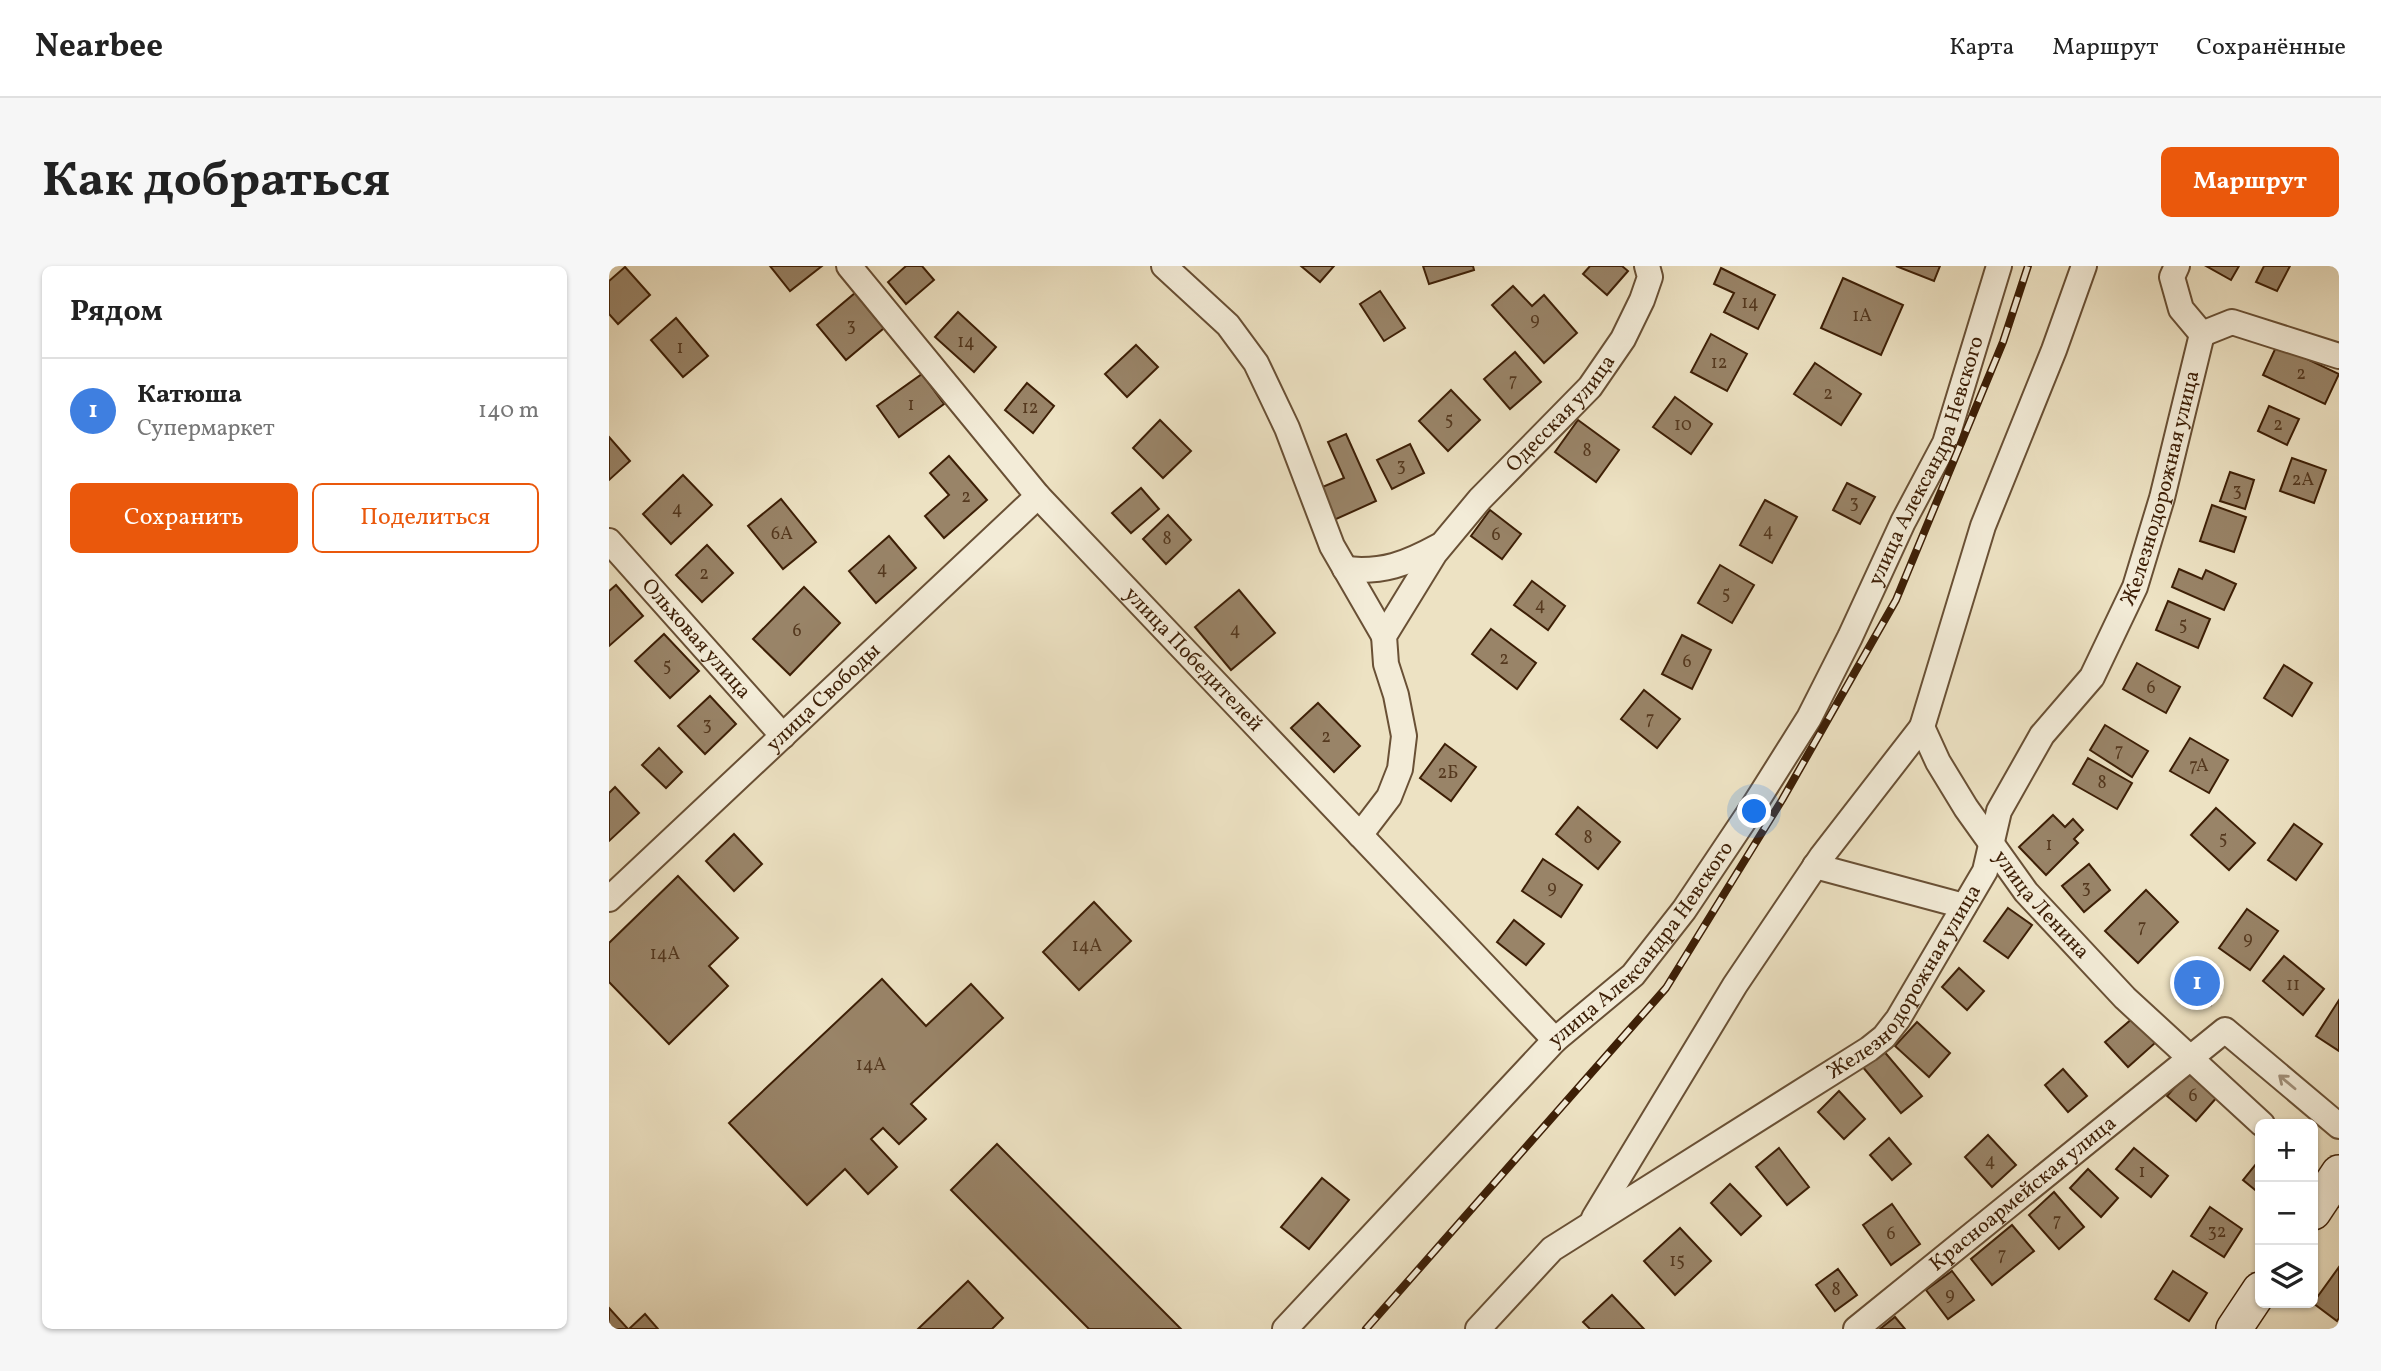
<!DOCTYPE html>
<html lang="ru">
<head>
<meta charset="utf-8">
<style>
	body { margin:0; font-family:Vollkorn,serif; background:#f6f6f6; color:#222 }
	.controls { position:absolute; right:21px; bottom:21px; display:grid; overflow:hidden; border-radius:10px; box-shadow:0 2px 5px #0004 }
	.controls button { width:63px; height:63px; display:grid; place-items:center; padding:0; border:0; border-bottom:2px solid #e0e0e0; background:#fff; color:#222; font:35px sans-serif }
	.you { position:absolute; left:1146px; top:546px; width:24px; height:24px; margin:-18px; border:5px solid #fff; border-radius:50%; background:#1a73e8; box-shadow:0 0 0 10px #1a73e833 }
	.badge { display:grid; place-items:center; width:46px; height:46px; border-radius:50%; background:#ea580c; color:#fff; font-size:23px; font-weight:700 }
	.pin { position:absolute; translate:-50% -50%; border:4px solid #fff; box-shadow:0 2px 7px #0006 }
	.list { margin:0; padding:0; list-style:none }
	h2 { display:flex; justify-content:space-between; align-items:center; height:91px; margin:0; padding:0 28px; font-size:30px }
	h2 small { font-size:23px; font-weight:400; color:#767676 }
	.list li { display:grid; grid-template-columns:46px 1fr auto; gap:21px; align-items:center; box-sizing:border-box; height:105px; padding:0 28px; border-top:2px solid #e0e0e0 }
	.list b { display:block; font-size:26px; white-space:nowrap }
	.list p { margin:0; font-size:23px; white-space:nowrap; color:#767676 }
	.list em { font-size:23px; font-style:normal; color:#767676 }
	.actions { display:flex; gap:14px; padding:21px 28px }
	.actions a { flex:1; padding:16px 0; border:2px solid #ea580c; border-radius:10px; text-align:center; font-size:24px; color:#ea580c }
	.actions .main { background:#ea580c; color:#fff }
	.icon { flex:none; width:38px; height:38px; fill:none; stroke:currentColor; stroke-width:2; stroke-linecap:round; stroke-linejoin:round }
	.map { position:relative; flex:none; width:1730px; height:1063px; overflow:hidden; border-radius:10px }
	header { display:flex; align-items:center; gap:42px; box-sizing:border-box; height:98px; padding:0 35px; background:#fff; border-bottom:2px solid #e0e0e0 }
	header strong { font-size:33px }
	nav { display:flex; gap:38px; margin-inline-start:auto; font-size:24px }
	.intro { display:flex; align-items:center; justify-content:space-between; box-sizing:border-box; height:168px; padding:0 42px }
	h1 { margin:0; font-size:49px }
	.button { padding:18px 32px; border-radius:10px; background:#ea580c; color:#fff; font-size:24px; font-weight:700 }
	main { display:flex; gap:42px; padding:0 42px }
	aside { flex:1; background:#fff; border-radius:10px; box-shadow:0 2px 5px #0004 }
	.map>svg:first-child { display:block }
	.building { fill:#998468; stroke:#3d1f06; stroke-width:2 }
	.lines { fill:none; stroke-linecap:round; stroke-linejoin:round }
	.street-casing { stroke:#695035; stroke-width:28 }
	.secondary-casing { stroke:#3d1f06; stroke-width:38 }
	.street { stroke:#f3ecd8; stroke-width:24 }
	.secondary { stroke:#f3ecd8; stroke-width:35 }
	.rail-casing { stroke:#3d1f06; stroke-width:8 }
	.rail { stroke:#f3ecd8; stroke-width:5; stroke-dasharray:16; stroke-linecap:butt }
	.oneway { stroke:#a1907a }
	.labels { text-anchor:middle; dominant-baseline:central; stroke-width:6; stroke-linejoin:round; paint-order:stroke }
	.number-label { font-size:18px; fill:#54381e }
	.street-label { font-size:21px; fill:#3d1f06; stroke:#f3ecd8 }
</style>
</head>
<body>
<header>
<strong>Nearbee</strong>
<nav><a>Карта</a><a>Маршрут</a><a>Сохранённые</a></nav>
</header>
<div class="intro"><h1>Как добраться</h1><a class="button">Маршрут</a></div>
<main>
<aside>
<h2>Рядом<small></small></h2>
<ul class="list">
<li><span class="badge" style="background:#3f7fe0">1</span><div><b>Катюша</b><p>Супермаркет</p></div><em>140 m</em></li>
</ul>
<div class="actions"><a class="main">Сохранить</a><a>Поделиться</a></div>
</aside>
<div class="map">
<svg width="1730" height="1063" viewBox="0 0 1730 1063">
	<rect width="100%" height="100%" fill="#ede2c3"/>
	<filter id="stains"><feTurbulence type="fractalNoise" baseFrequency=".00286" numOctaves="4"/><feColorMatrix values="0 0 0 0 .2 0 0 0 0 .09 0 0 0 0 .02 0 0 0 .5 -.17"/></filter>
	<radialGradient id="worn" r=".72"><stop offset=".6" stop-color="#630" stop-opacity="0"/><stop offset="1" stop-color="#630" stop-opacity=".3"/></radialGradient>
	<g class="building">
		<polygon points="161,0 213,0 181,25"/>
		<polygon points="297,0 313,0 325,14 297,38 279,16"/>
		<polygon points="692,0 725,0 711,16"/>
		<polygon points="814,0 864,0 865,4 820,18"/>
		<polygon points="981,0 1013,0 1019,5 998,29 974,8"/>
		<polygon points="1287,0 1331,0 1325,15"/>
		<polygon points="1597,0 1630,0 1622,14"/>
		<polygon points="1655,0 1681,0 1668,25 1647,16"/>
		<polygon points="16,1 41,29 9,58 0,48 0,15"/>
		<polygon points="1112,2 1166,29 1149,63 1115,46 1125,27 1105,18"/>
		<polygon points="1234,12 1294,39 1272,89 1212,62"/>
		<polygon points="904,20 923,40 935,29 968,67 935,97 883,39"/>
		<polygon points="771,25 796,62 775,75 751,38"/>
		<polygon points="246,27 275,62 237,94 208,59"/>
		<polygon points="349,46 387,81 365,106 326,71"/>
		<polygon points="67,52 99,90 74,111 42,74"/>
		<polygon points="1102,68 1138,88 1118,125 1082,106"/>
		<polygon points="527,79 549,101 518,131 496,108"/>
		<polygon points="1668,79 1730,108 1716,138 1654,109"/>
		<polygon points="906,86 932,116 901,143 875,113"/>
		<polygon points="1206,97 1252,128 1232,159 1185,128"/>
		<polygon points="313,108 335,138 290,171 268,140"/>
		<polygon points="418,117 445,140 424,167 396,144"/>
		<polygon points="842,124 871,154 839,185 810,155"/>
		<polygon points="1066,131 1103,158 1082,188 1044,161"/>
		<polygon points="1660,140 1690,153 1678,179 1649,165"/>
		<polygon points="551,154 582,185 554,212 524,182"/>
		<polygon points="969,154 1010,184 987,216 946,186"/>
		<polygon points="737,168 767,235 725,254 711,222 735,212 719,176"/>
		<polygon points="0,171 21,195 0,214"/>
		<polygon points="801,178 815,207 783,223 768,194"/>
		<polygon points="340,190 378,234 335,272 316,250 340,229 321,207"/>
		<polygon points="1683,192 1717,204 1705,237 1671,225"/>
		<polygon points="1621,206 1645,214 1636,243 1611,235"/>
		<polygon points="74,209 103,239 62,278 34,248"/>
		<polygon points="1238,217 1266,231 1251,258 1224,244"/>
		<polygon points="532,222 550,243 522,267 503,247"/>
		<polygon points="172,233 207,276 174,303 139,260"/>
		<polygon points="1156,234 1188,251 1163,297 1131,279"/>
		<polygon points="1603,239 1637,251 1625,286 1591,275"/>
		<polygon points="881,244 912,268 893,293 862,270"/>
		<polygon points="559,249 582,274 557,298 534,273"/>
		<polygon points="280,270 307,302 267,337 240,305"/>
		<polygon points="98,279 124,307 93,336 67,309"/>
		<polygon points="1111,299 1145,319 1123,357 1089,337"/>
		<polygon points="1570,303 1593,313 1597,304 1627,318 1615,344 1563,321"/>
		<polygon points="923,315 956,340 939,364 905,339"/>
		<polygon points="7,319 34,350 0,380 0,325"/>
		<polygon points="195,321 231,357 181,409 144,373"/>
		<polygon points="630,324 666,367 622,404 586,361"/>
		<polygon points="1559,335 1601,353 1589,382 1547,364"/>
		<polygon points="882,363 927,397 908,423 863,388"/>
		<polygon points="55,368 90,405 61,432 26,395"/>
		<polygon points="1073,369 1102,384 1083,423 1053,408"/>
		<polygon points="1528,397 1571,421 1557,447 1514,423"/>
		<polygon points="1675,399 1703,417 1683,450 1655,432"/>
		<polygon points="1035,424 1071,453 1048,482 1012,453"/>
		<polygon points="101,430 127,458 96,488 69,460"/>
		<polygon points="709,437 751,480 725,506 682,462"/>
		<polygon points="1496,459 1539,485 1523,511 1481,484"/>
		<polygon points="1581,472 1619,494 1600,527 1561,505"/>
		<polygon points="836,478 867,501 842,535 811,512"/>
		<polygon points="50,482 73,506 57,522 33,499"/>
		<polygon points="1479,492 1523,517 1508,543 1464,518"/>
		<polygon points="6,521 30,547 0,575 0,527"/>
		<polygon points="969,541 1011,576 989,603 947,568"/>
		<polygon points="1607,542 1646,577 1620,604 1582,569"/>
		<polygon points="1444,549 1456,561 1464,553 1474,564 1465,573 1469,577 1437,609 1410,581"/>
		<polygon points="1685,558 1713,578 1687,614 1659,594"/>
		<polygon points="125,568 153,598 125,625 97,595"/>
		<polygon points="934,593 973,619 952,651 913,625"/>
		<polygon points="1480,598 1501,624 1475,646 1453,620"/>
		<polygon points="69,610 129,672 100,700 119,720 60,778 0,716 0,677"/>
		<polygon points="1537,624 1569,656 1529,697 1496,665"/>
		<polygon points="485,636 522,675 470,724 434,686"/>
		<polygon points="1399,642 1423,659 1399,692 1375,675"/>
		<polygon points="1638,643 1669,665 1641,704 1610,682"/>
		<polygon points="905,654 935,678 917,699 888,676"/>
		<polygon points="1675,690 1715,723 1694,749 1654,715"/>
		<polygon points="1350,702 1375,725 1358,744 1333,721"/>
		<polygon points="1588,707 1611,729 1602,739 1589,726 1579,738 1568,727"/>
		<polygon points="273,713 317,760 362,718 394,752 302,838 317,853 290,878 274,862 262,873 288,901 259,928 236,903 198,939 120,857"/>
		<polygon points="1730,734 1730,785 1707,770"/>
		<polygon points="1524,752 1546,777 1519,801 1496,776"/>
		<polygon points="1308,756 1341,787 1320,811 1286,780"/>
		<polygon points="1273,783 1313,830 1292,847 1253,800"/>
		<polygon points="1454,803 1478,830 1459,846 1436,819"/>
		<polygon points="1580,805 1609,830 1587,855 1558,830"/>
		<polygon points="1230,825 1256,853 1235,873 1209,846"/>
		<polygon points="1379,869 1407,899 1383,921 1356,891"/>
		<polygon points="1280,872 1302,898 1283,914 1261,889"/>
		<polygon points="388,878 572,1063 480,1063 342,924"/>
		<polygon points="1170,882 1200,921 1178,939 1147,901"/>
		<polygon points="1525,882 1559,910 1542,931 1507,903"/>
		<polygon points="1651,893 1651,928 1634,914"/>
		<polygon points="1479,903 1509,932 1492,951 1461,922"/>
		<polygon points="713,912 740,934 700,983 672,961"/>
		<polygon points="1121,918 1152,950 1132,969 1102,937"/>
		<polygon points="1445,926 1475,961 1450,983 1420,949"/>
		<polygon points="1283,938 1311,978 1282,999 1254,959"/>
		<polygon points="1601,941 1633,963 1615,991 1582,970"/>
		<polygon points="1403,959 1425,985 1383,1019 1362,993"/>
		<polygon points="1071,962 1102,995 1066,1029 1035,995"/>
		<polygon points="1730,1001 1730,1052 1728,1055 1704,1037"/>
		<polygon points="1229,1003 1248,1029 1226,1045 1207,1019"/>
		<polygon points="1343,1005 1365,1034 1339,1053 1317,1024"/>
		<polygon points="1564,1005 1598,1027 1580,1055 1546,1033"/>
		<polygon points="359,1015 394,1052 383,1063 309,1063"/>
		<polygon points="1003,1029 1035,1063 981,1063 974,1056"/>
		<polygon points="0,1042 19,1063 0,1063"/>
		<polygon points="36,1048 49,1063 20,1063"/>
		<polygon points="1286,1051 1296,1063 1271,1063"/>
	</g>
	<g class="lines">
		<defs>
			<g id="street">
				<path id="s1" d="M 240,0 L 429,230 L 946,774"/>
				<polyline points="555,0 619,59 647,97 678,162 723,280 775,370"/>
				<polyline points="1568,0 1563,11 1572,43 1593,68"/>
				<polyline points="1593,68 1623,56 1730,90"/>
				<path id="s2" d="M 0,275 L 174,470"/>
				<path d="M 736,303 C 774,307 797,298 830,280"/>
				<path id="s3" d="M 1313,461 L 1329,496 L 1357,542 L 1417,626 L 1516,732 L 1653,858"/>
				<path id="s4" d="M 751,569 L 780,531 L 791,503 L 795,470 L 787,429 L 777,398 L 775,370 L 826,287 L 871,233 L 981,121 L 1014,73 L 1033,34 L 1041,11 L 1038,0"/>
				<polyline points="1206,600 1355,640"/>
				<path id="s5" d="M 0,633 L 429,230"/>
				<polyline points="985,952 1126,719 1213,590 1313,461 1374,260 1445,84 1475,0"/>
				<path id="s6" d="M 676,1063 L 946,774 L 1024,709 L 1075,644 L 1144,541 L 1200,452 L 1241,371 L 1294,256 L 1336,177 L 1390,0"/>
				<path id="s7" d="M 869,1063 L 943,983 L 1260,783 L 1275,771 L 1289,753 L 1376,605 L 1390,545 L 1433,469 L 1483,411 L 1526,321 L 1553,232 L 1593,68"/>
				<path id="s8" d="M 1247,1063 L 1616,764 L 1730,860"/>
			</g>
			<g id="secondary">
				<polyline points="1704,946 1730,907"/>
				<polyline points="1625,1063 1651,1024"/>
			</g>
		</defs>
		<use href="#street" class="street-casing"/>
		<use href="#secondary" class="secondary-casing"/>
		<use href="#street" class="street"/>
		<use href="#secondary" class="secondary"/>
		<defs>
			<polyline id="rail" points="757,1063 1057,722 1173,534 1287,334 1394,76 1419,0"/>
		</defs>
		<use href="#rail" class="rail-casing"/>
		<use href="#rail" class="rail"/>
	</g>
	<defs><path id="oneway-shaft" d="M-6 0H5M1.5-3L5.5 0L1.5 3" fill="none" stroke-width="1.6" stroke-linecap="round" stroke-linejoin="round" transform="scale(1.75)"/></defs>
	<use class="oneway" href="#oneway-shaft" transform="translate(1678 816) rotate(-140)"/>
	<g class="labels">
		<g class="number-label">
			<text x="1141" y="37">14</text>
			<text x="1253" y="50">1А</text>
			<text x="926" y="54">9</text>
			<text x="242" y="60">3</text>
			<text x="357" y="76">14</text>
			<text x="71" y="82">1</text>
			<text x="1110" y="97">12</text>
			<text x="1692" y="108">2</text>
			<text x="904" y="115">7</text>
			<text x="1219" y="128">2</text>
			<text x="302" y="139">1</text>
			<text x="421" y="142">12</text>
			<text x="840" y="154">5</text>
			<text x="1074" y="159">10</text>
			<text x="1669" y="159">2</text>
			<text x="978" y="185">8</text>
			<text x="792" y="200">3</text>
			<text x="1694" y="214">2А</text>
			<text x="1628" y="225">3</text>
			<text x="357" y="231">2</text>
			<text x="1245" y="237">3</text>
			<text x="68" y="243">4</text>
			<text x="1159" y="265">4</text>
			<text x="173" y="268">6А</text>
			<text x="887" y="269">6</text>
			<text x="558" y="273">8</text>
			<text x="273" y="303">4</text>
			<text x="95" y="308">2</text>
			<text x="1117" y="328">5</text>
			<text x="931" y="339">4</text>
			<text x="1574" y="359">5</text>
			<text x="626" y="364">4</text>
			<text x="188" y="365">6</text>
			<text x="895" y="393">2</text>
			<text x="1078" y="396">6</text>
			<text x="58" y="400">5</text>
			<text x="1542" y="422">6</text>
			<text x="1041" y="453">7</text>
			<text x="98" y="459">3</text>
			<text x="717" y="471">2</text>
			<text x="1510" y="485">7</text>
			<text x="1590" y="500">7А</text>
			<text x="839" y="507">2Б</text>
			<text x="1493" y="517">8</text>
			<text x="979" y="572">8</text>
			<text x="1614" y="573">5</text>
			<text x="1440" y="579">1</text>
			<text x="943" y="622">9</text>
			<text x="1477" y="622">3</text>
			<text x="1533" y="661">7</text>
			<text x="1639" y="673">9</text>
			<text x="478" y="680">14А</text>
			<text x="56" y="688">14А</text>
			<text x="1684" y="719">11</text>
			<text x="262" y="799">14А</text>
			<text x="1584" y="830">6</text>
			<text x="1381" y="895">4</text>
			<text x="1533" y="906">1</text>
			<text x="1448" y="955">7</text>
			<text x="1608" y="966">32</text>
			<text x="1282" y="968">6</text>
			<text x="1393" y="989">7</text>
			<text x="1068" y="995">15</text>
			<text x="1227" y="1024">8</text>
			<text x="1341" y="1029">9</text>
		</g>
		<g class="street-label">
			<text stroke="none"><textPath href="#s4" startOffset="499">Одесская улица</textPath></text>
			<text stroke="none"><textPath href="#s6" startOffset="1092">улица Александра Невского</textPath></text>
			<text stroke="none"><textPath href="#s7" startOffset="1125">Железнодорожная улица</textPath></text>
			<text stroke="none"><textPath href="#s2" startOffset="131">Ольховая улица</textPath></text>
			<text stroke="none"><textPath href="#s1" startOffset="523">улица Победителей</textPath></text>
			<text stroke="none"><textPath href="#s5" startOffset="294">улица Свободы</textPath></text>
			<text stroke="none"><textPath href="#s3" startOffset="215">улица Ленина</textPath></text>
			<text stroke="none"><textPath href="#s6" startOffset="525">улица Александра Невского</textPath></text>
			<text stroke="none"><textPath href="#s7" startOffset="558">Железнодорожная улица</textPath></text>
			<text stroke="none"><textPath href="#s8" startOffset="215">Красноармейская улица</textPath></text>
		</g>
	</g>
	<rect width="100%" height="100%" filter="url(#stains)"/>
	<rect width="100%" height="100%" fill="url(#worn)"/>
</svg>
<div class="controls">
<button>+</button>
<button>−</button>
<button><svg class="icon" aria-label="layers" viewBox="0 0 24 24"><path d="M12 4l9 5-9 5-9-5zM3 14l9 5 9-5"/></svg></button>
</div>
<div class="you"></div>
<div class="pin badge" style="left:1588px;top:717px;background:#3f7fe0">1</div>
</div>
</main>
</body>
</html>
